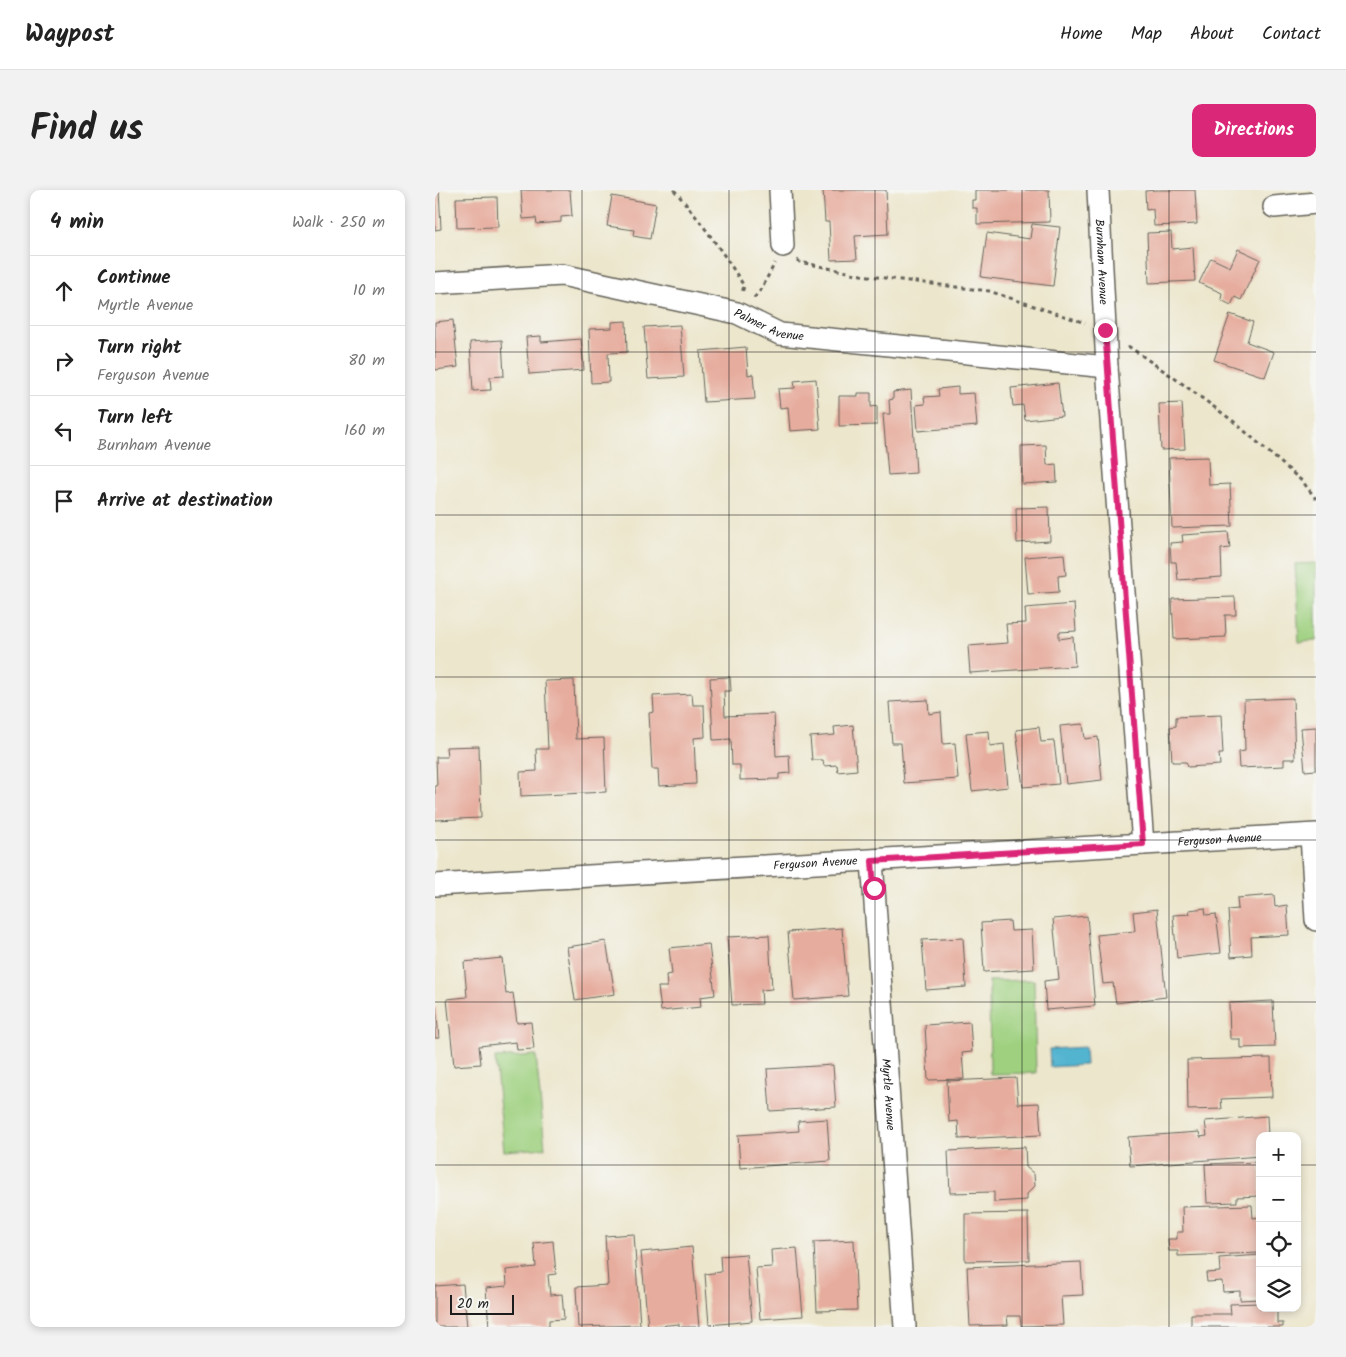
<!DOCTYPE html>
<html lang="en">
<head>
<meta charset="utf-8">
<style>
	body { margin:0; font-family:Kalam,sans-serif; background:#f2f2f2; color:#222 }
	.controls { position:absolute; right:15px; bottom:15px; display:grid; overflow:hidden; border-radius:10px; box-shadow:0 2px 8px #0003 }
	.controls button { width:45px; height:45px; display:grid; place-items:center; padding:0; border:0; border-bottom:1px solid #e0e0e0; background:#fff; color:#222; font:25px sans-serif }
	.scale { position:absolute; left:15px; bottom:12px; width:64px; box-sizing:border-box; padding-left:5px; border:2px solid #1c1c1c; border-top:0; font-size:14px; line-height:18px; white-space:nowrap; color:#1c1c1c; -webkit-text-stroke:4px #f6f6f2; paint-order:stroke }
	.stop { position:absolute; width:15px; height:15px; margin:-11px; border:4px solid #db2777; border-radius:50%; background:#fff }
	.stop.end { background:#db2777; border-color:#fff; box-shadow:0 1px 5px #0008 }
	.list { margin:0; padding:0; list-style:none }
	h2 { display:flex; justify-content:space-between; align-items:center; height:65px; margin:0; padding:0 20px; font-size:21px }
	h2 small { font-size:16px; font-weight:400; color:#767676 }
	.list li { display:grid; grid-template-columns:32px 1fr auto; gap:15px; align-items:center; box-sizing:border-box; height:70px; padding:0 20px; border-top:1px solid #e0e0e0 }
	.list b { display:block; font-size:19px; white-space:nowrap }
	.list p { margin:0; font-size:16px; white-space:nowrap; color:#767676 }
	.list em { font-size:16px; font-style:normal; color:#767676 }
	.icon { flex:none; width:28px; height:28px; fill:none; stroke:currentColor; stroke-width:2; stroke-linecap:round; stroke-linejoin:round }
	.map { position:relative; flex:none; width:881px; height:1137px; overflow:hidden; border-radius:10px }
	header { display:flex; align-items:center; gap:30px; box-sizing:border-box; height:70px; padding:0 25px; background:#fff; border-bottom:1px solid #e0e0e0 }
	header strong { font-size:24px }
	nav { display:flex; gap:28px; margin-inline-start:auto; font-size:18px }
	.intro { display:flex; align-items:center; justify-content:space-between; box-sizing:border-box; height:120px; padding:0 30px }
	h1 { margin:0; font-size:35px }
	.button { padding:12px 22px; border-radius:10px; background:#db2777; color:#fff; font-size:18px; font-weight:700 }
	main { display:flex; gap:30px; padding:0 30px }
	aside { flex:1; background:#fff; border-radius:10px; box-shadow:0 2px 8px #0003 }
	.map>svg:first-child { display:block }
	.green { fill:#9ed07f; stroke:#5d764e }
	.water { fill:#52b4d0; stroke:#376876 }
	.building { fill:#e6ac9d }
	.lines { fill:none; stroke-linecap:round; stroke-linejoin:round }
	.minor-casing { stroke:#65635a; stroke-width:24 }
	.path { stroke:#65635a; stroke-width:3; stroke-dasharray:4 4; stroke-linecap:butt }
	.minor { stroke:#fff; stroke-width:21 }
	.route { stroke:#db2777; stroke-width:6 }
	.grid { fill:none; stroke:#1c1c1c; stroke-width:1; stroke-opacity:0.55 }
	.labels { text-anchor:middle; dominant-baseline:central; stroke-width:4; stroke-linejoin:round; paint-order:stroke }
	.street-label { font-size:12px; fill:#1c1c1c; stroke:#f6f6f2 }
</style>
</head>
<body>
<header>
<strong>Waypost</strong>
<nav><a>Home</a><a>Map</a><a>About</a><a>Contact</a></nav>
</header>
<div class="intro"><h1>Find us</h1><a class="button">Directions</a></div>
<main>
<aside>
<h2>4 min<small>Walk · 250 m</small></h2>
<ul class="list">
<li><svg class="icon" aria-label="ahead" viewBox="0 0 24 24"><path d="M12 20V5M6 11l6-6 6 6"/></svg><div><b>Continue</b><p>Myrtle Avenue</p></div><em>10 m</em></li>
<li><svg class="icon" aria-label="right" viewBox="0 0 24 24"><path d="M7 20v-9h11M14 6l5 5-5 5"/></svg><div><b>Turn right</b><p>Ferguson Avenue</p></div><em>80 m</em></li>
<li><svg class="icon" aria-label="left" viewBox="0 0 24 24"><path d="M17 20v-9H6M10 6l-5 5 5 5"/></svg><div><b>Turn left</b><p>Burnham Avenue</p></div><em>160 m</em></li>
<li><svg class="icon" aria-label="arrive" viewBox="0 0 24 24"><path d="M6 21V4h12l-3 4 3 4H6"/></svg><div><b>Arrive at destination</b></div></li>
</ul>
</aside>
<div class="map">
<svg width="881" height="1137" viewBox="0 0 881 1137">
	<rect width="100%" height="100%" fill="#f6f6f2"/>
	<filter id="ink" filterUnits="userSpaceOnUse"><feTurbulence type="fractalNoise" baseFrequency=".02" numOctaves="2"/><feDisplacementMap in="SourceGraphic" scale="10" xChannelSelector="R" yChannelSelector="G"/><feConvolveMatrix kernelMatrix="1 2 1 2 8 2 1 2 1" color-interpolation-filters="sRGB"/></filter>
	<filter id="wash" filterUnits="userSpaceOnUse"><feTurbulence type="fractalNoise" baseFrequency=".0096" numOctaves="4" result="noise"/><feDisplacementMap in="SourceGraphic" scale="20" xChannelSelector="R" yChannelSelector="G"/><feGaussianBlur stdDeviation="1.12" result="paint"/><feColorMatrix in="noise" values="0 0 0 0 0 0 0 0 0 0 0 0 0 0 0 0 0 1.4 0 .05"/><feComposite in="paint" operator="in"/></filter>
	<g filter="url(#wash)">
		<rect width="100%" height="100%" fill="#ece6cc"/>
		<g class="green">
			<polygon points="881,373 881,451 864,452 860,374"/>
			<polygon points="599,790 601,883 555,884 554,791"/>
			<polygon points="101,865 110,958 69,961 60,868"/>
		</g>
		<polygon class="water" points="650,857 651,875 615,877 614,859"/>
		<g id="blocks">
			<g class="building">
				<polygon points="4,0 6,39 0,40 0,1"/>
				<polygon points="86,0 135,0 137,26 126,27 126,32 102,34 101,28 88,29"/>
				<polygon points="388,0 451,0 453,44 420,46 422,69 396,70 394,32 390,32"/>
				<polygon points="540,0 614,0 615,32 542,34 542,18 537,18 537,10 540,10"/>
				<polygon points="721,0 760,0 762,34 719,36 718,19 711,20 710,1"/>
				<polygon points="177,6 221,14 215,49 198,46 199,40 172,36"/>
				<polygon points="62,7 63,37 22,38 21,8"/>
				<polygon points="597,34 625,37 618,96 546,87 552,43 595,49"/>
				<polygon points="736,42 737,59 758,57 760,91 714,93 712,43"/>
				<polygon points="803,59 825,69 806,110 800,107 796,115 786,110 787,103 764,93 776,68 795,77"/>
				<polygon points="795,124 818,132 812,152 839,162 830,187 779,170"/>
				<polygon points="18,130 23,177 0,180 0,132"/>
				<polygon points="191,131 192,162 173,163 174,192 156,193 154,139 177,138 177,132"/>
				<polygon points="245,135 249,187 213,189 209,137"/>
				<polygon points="106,146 106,152 146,149 149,180 94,184 91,147"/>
				<polygon points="67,150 69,186 55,187 56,200 38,201 35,152"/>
				<polygon points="311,157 313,185 318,184 320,209 269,212 265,161"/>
				<polygon points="381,189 385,239 355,241 353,217 345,218 343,199 360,198 359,191"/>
				<polygon points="623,193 627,226 590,230 588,215 578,216 576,198"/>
				<polygon points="523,197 523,204 539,203 542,236 483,241 481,215 490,214 489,207 504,206 503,199"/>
				<polygon points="476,200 481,283 453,285 448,224 455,224 454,210 458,209 458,202"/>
				<polygon points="423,203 436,203 436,217 442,216 442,235 404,236 404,206 423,206"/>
				<polygon points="747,213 750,259 726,260 724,214"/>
				<polygon points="611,255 612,275 621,274 622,292 587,294 586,256"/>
				<polygon points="773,267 774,295 795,294 797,336 737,338 734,268"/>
				<polygon points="614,317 615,351 582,353 581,318"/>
				<polygon points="793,342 795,358 786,359 787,387 743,390 741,372 736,372 735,353 748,352 747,345"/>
				<polygon points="629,364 631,385 623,386 624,402 593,404 590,367"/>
				<polygon points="800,407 801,425 790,425 791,447 739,449 737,409"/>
				<polygon points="639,414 641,441 624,442 624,449 638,447 640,476 535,483 533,456 573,453 571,434 591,433 590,418"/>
				<polygon points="295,487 296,501 289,501 290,526 339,524 341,566 354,565 355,583 344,584 344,589 305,590 305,575 297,575 296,549 278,550 275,488"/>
				<polygon points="139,490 141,549 169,548 171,602 86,606 85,582 102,581 101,559 113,559 110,491"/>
				<polygon points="257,504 258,515 269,515 270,547 259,548 261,594 224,596 223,579 217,579 214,523 219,522 218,506"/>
				<polygon points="858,508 860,569 849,569 849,576 804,578 803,562 810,561 809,510"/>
				<polygon points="493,510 494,524 506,522 508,554 520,553 523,589 469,593 466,553 457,553 454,512"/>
				<polygon points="786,525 788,564 784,564 785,575 753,577 751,572 737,572 735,537 741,536 741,527"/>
				<polygon points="648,534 650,549 663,547 667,590 631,594 625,536"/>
				<polygon points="418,535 422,580 403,582 402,575 389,576 388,570 377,570 375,547 400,545 399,537"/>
				<polygon points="604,537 606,552 619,551 624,594 588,597 581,540"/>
				<polygon points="881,537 881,580 870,581 866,538"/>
				<polygon points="554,541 555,556 569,554 573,597 537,601 531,543"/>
				<polygon points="44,556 46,628 0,630 0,596 2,596 1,567 12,567 11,557"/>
				<polygon points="839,705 840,717 852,715 854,745 816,747 817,765 796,767 793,720 803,719 802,708"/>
				<polygon points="770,718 771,725 781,724 786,763 742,768 738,725 755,724 754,720"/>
				<polygon points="722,719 731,807 681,813 678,793 668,794 662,745 700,741 698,722"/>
				<polygon points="652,726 660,816 611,820 609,791 624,789 618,729"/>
				<polygon points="575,731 576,741 597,740 599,779 549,782 546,733"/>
				<polygon points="407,738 413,806 359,810 353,742"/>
				<polygon points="334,745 337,799 326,800 327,814 297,815 292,747"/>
				<polygon points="528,748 531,797 491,800 487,750"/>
				<polygon points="171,751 180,804 140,810 132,757"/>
				<polygon points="274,754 280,805 265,807 266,817 226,821 223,797 232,797 231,785 237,784 234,758"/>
				<polygon points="67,768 71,804 78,803 82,833 96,832 99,859 82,860 81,852 44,856 46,874 19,876 12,809 32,807 29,772"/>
				<polygon points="838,811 840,857 805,858 805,849 795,849 794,813"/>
				<polygon points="0,817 1,817 4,848 0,848"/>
				<polygon points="535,832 537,862 527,863 529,889 493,890 490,835"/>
				<polygon points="836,868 837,907 786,909 787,919 753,920 752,870"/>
				<polygon points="398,875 401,917 335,921 332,879"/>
				<polygon points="581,888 583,914 604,913 606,945 524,949 523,931 514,932 512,891"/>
				<polygon points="832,926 833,946 825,946 825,966 695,976 693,947 764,942 765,947 772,946 770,931"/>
				<polygon points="392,929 395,971 305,978 303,945 364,941 363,931"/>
				<polygon points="590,957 591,977 599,984 600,996 592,1004 592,1010 559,1012 559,1002 515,1003 513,961"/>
				<polygon points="825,972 825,1006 802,1007 802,1012 772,1013 770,974"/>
				<polygon points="817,1015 818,1028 825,1027 825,1063 743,1066 743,1061 734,1061 733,1049 742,1049 742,1042 748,1042 747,1017"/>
				<polygon points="593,1023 594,1070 530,1071 530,1024"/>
				<polygon points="199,1044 205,1135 143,1137 141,1097 173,1095 170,1046"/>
				<polygon points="419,1050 422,1120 382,1121 379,1052"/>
				<polygon points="118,1051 121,1084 113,1085 115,1105 127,1104 129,1129 114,1130 114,1137 54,1137 51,1098 72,1096 71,1080 101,1077 99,1053"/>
				<polygon points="257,1057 264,1137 244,1137 244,1134 213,1137 206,1062"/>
				<polygon points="362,1058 368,1126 325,1129 321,1078 337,1077 336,1060"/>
				<polygon points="311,1064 317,1131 274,1135 270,1084 286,1082 285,1066"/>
				<polygon points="825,1065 825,1109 805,1110 805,1101 788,1102 787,1091 772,1092 771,1083 785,1082 784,1068"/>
				<polygon points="646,1072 648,1105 626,1106 628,1135 586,1136 585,1126 572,1126 573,1135 535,1136 532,1077"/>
				<polygon points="28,1094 32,1137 0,1137 0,1096"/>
				<polygon points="825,1113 825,1118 842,1118 842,1133 848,1133 848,1137 756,1137 756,1124 796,1124 795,1114"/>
			</g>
		</g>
	</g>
	<g filter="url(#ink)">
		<use href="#blocks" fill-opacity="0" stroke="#65635a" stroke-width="1"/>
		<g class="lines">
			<defs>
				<g id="minor">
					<polyline points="345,0 348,56"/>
					<path id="s1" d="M 663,0 L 672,177 L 708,654"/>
					<polyline points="839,17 881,13"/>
					<path id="s2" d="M 0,93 L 127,85 L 302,123 L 345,144 L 672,177"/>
					<polyline points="876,645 881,730"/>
					<path id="s3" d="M 437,671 L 470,1137"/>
					<path id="s4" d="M 0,695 L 881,644"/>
				</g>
			</defs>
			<use href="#minor" class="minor-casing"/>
			<g class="path">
				<path d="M 239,0 C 265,30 288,62 309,96 L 307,103"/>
				<polyline points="362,70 365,72 426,85 554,101 650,133"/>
				<polyline points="319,108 325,101 340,73"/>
				<polyline points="693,156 745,192 798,231 868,292 881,309"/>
			</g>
			<use href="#minor" class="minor"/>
		</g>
	</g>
	<g class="lines" filter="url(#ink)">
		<polyline class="route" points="439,698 437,671 708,654 670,140"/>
	</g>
	<path class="grid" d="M 147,0 L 147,1137M 294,0 L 294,1137M 440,0 L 440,1137M 587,0 L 587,1137M 734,0 L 734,1137M 0,162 L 881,162M 0,325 L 881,325M 0,487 L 881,487M 0,650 L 881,650M 0,812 L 881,812M 0,975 L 825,975M 862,975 L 881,975"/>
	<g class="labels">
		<g class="street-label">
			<text stroke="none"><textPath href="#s1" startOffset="72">Burnham Avenue</textPath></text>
			<text stroke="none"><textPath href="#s2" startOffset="341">Palmer Avenue</textPath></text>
			<text stroke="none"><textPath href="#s4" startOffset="786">Ferguson Avenue</textPath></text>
			<text stroke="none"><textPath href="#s4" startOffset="381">Ferguson Avenue</textPath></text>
			<text stroke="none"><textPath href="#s3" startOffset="234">Myrtle Avenue</textPath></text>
		</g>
	</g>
</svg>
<div class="controls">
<button>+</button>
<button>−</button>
<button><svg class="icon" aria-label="locate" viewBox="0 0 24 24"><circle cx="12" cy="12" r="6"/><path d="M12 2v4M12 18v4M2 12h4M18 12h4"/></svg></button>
<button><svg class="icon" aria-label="layers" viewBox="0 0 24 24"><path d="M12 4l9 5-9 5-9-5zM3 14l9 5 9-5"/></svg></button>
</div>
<div class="scale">20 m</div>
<div class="stop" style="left:439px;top:698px"></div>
<div class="stop end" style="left:670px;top:140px"></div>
</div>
</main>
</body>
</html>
